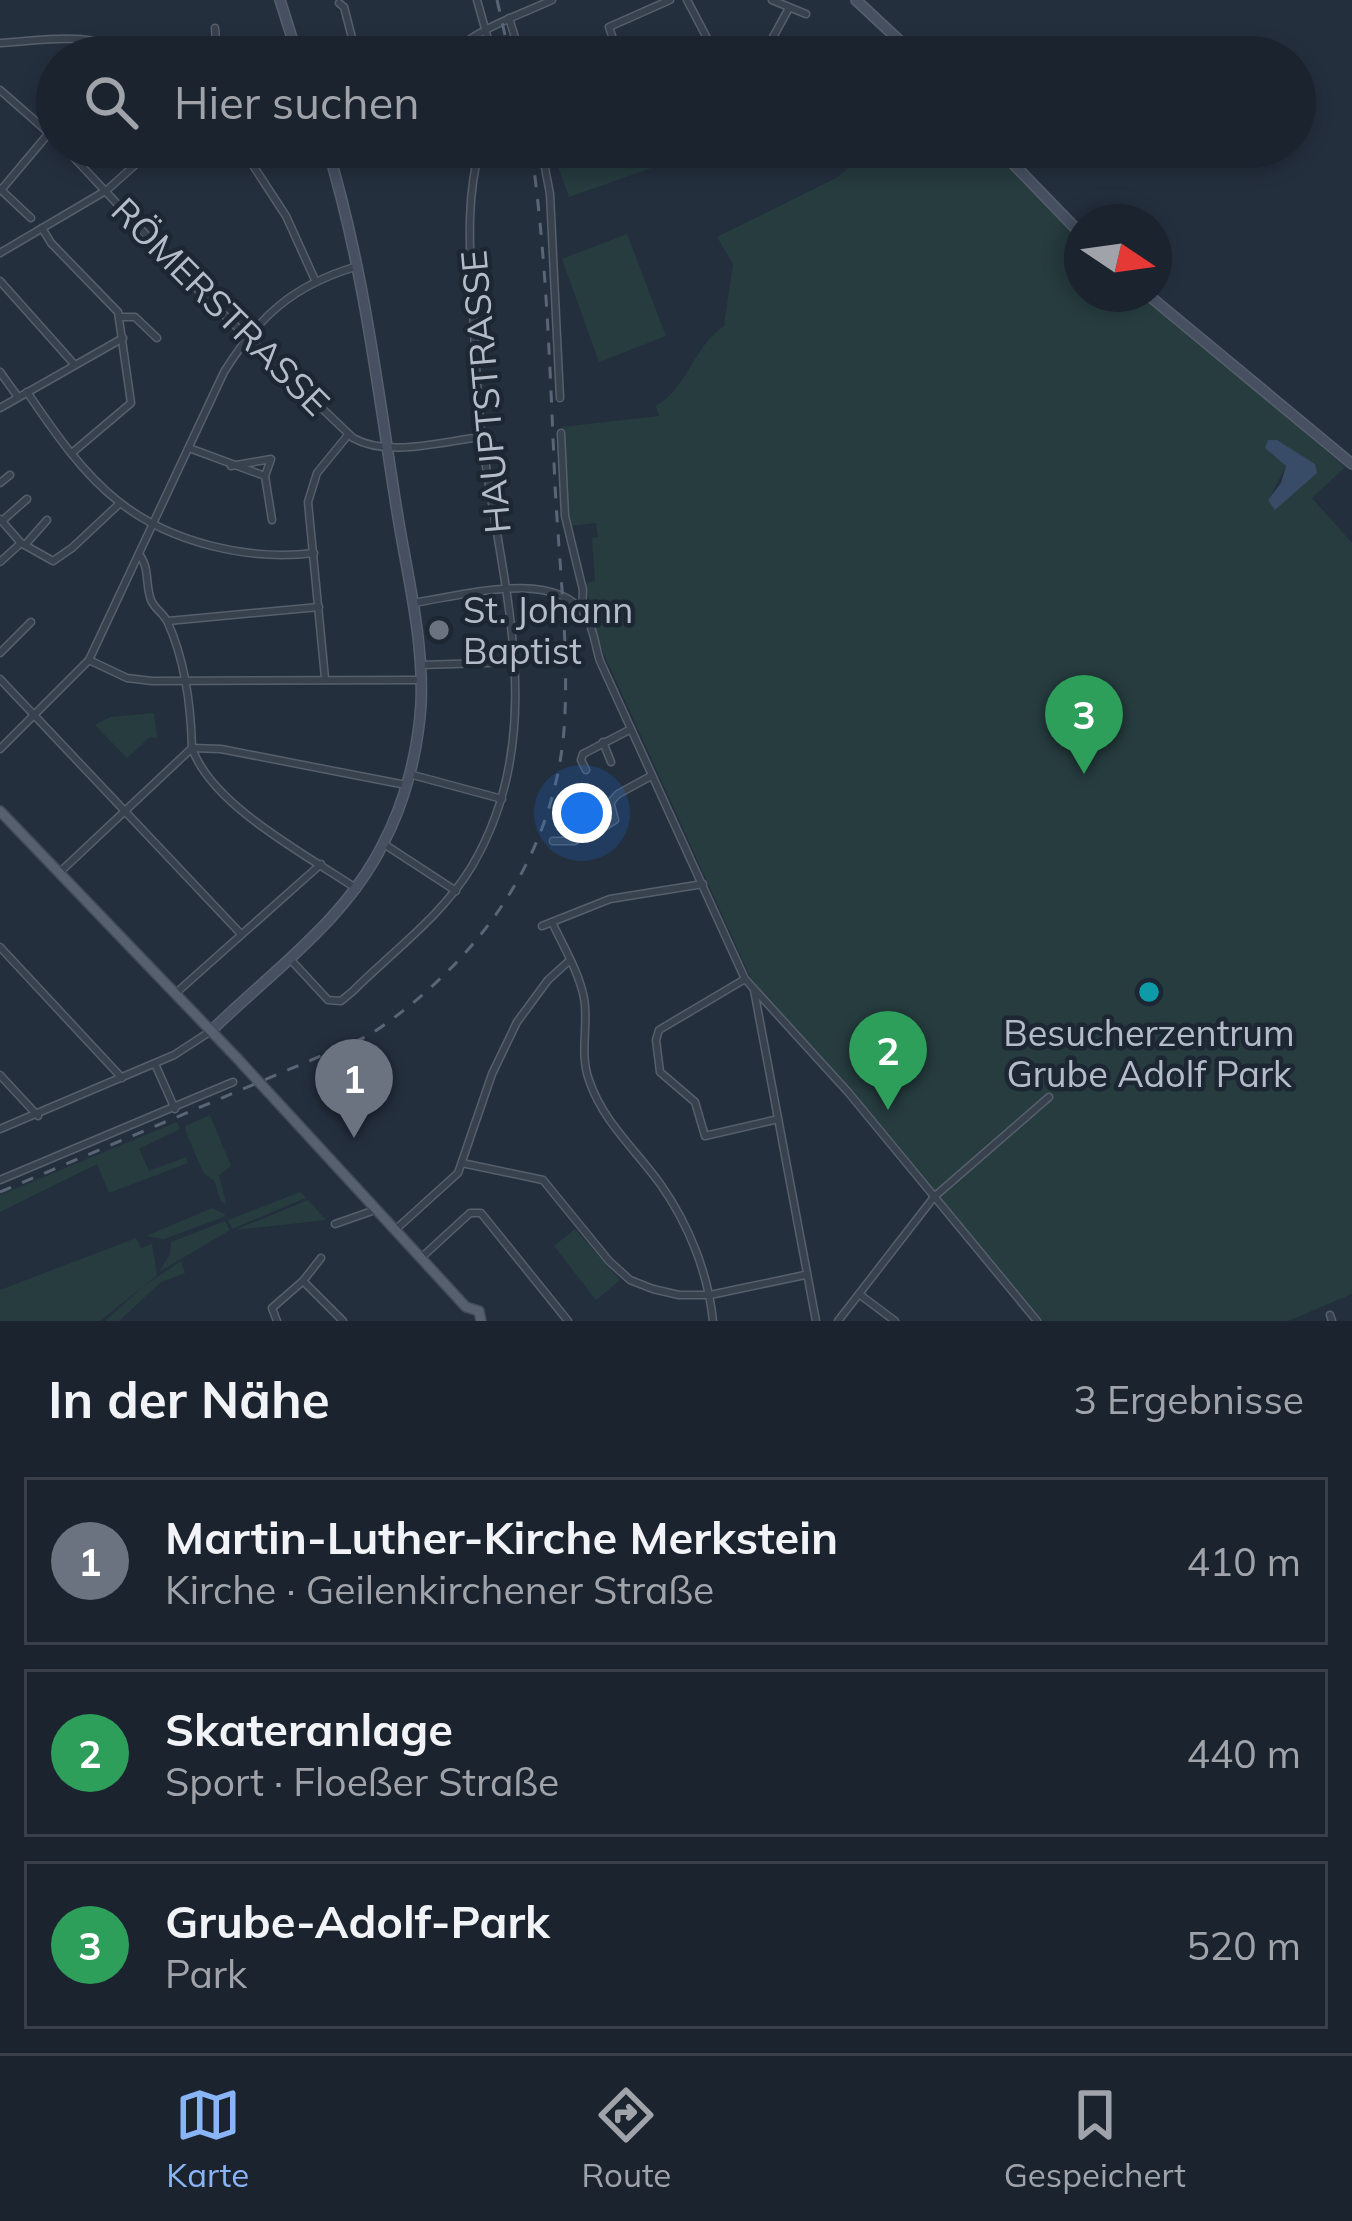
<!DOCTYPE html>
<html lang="de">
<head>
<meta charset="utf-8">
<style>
	body { margin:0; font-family:Mulish,sans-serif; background:#282f3a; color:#f1f3f6 }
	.compass { position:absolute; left:1064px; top:204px; width:108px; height:108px; border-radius:50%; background:#1b232e; box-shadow:0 6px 18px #0003; rotate:103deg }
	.you { position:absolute; left:582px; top:813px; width:42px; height:42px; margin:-30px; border:9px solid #fff; border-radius:50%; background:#1a73e8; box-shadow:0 0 0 18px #1a73e833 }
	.badge { display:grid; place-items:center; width:78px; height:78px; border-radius:50%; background:#8ab4f8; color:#fff; font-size:39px; font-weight:700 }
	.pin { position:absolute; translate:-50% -99px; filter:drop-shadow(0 3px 6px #0008) }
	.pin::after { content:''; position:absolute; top:63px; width:42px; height:36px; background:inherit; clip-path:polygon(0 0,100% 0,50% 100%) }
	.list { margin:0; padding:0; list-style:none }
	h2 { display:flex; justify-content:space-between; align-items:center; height:156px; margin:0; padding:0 48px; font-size:51px }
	h2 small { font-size:39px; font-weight:400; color:#a0a4aa }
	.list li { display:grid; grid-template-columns:78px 1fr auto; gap:36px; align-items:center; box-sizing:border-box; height:168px; margin:0 24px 24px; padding:0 24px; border:3px solid #39404a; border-radius:0px }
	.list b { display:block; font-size:45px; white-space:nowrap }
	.list p { margin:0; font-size:39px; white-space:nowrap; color:#a0a4aa }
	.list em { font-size:39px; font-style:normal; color:#a0a4aa }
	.icon { flex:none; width:66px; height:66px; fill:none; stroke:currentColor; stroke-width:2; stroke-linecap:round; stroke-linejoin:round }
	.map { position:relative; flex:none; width:1352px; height:1321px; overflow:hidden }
	.search { position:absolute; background:#1b232e; box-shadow:0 6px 18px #0003; left:36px; right:36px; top:36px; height:132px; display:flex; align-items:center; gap:30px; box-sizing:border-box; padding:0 42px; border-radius:66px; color:#a0a4aa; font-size:45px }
	.sheet { height:732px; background:#1b232e }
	nav { display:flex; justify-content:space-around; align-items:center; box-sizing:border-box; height:168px; border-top:3px solid #39404a; background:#1b232e; font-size:33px; color:#a0a4aa }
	nav a { display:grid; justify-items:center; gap:6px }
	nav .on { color:#8ab4f8 }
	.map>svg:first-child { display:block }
	.green { fill:#263c3f; fill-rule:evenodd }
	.water { fill:#394c67 }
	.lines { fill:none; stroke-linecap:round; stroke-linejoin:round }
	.street-casing { stroke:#565f6c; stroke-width:9 }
	.secondary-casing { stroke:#565f6c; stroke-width:12 }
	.primary-casing { stroke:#414a57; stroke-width:12 }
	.street { stroke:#38414e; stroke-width:6 }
	.secondary { stroke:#465061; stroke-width:9 }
	.primary { stroke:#56606e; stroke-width:9 }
	.rail { stroke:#5a6575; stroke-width:3; stroke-dasharray:12 12; stroke-linecap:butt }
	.worship-dot { fill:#6b7280; stroke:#1d2633; stroke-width:4.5 }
	.culture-dot { fill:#0f9aa8; stroke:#1d2633; stroke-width:4.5 }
	.labels { text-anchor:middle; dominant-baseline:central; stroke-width:9; stroke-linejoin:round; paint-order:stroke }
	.street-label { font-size:36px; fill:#b4bcc9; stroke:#1d2633 }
	.poi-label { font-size:36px; fill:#b4bcc9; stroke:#1d2633; text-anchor:start }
</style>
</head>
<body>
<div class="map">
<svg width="1352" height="1321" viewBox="0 0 1352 1321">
	<rect width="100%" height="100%" fill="#242f3e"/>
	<g class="green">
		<polygon points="551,147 656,147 663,164 569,197"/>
		<path d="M 871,147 L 991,147 L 1082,239 L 1082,294 L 1145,294 L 1345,467 L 1312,498 L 1352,543 L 1352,1294 L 1288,1321 L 1040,1321 L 940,1197 L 753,983 L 599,643 L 585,583 L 595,581 L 592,538 L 598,537 L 596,523 L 568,526 L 562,427 L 659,416 L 656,406 C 689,386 692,348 724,326 L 733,264 L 717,237 L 838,177 ZM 1266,448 L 1297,455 L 1315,465 L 1270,497 L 1286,466 Z"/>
		<polygon points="627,234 666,336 599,362 562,259"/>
		<polygon points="154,713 157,738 150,737 127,758 95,725 110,717"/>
		<polygon points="210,1115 231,1166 219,1175 226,1204 220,1200 215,1182 203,1172 186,1132 185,1126"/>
		<polygon points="177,1122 180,1129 139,1149 149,1171 186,1157 188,1163 109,1193 97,1164 0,1212 0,1195"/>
		<polygon points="300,1192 306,1198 232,1229 228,1220"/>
		<polygon points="308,1200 326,1220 235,1230"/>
		<polygon points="212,1208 225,1214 224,1217 164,1239 146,1236"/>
		<polygon points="225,1221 230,1230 159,1272 170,1254 171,1242"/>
		<polygon points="575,1229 620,1280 596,1300 554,1246"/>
		<polygon points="136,1238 141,1248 152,1244 157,1275 100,1321 0,1321 0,1290"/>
		<polygon points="181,1261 185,1273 161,1282 119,1321 105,1321 142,1287"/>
	</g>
	<polygon class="water" points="1268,440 1277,440 1315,464 1317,473 1275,510 1268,500 1281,483 1286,466 1265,448"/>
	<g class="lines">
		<defs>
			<g id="street">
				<polyline points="477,0 493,57"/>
				<polyline points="687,0 717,57"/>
				<polyline points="772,0 806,14"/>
				<polyline points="339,3 344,7 357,57"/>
				<polyline points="509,18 521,57"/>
				<polyline points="215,28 217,57"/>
				<polyline points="772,39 789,8"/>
				<path d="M 0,43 C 43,41 95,29 131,57"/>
				<path d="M 447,57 C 478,28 515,17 552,0"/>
				<polyline points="619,57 609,27 670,0"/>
				<polyline points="0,90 57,140"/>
				<path d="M 64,147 L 194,286 L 353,438 C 389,458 443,441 482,437"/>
				<polyline points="241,147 286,216 315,280"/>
				<polyline points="541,147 550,194 560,398"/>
				<polyline points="329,156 361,147"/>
				<polyline points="0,189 31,218"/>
				<polyline points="1,190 49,133"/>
				<polyline points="42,228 51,243 118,312 131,403 73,452"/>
				<polyline points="0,253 107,190 155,147"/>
				<polyline points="0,281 74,364"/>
				<polyline points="121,317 135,317 157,338"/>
				<polyline points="0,372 18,397"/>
				<path d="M 27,392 C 53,430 82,473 118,501 C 170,543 249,561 314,553"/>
				<polyline points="0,408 123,338"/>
				<polyline points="561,433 565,516 583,590 582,611"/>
				<polyline points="189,448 265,476 271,459 231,466"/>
				<polyline points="265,476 272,520"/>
				<polyline points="0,483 10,475"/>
				<polyline points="0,519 21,543 53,561 72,548 119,504"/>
				<polyline points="2,521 27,499"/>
				<polyline points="25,545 47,520"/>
				<polyline points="0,562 21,543"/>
				<path d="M 413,603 C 460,596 555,568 585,615 C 594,628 595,646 600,661 L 745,979 L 848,1092 L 1037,1321"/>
				<polyline points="168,621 319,607"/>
				<polyline points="0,653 31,622"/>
				<polyline points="89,660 127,678 152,681 421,680"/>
				<polyline points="421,665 516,662"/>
				<polyline points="325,678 308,502 317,473 348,435"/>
				<polyline points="0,679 241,934"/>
				<polyline points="603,742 611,762"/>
				<path d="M 0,749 L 89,660 L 224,372 C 259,316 293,285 358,266"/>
				<polyline points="586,770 581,760 583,754 631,729"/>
				<polyline points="409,774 502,799"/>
				<polyline points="582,832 599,830 615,820 610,802"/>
				<polyline points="553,841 575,841 618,794 651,776"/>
				<polyline points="384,844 456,891"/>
				<path d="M 59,873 L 192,748 C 191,707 185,661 168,623 C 164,613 155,610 151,600 C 145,584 150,568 139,554"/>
				<path d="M 357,889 C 307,855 212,806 192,748 L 221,749 L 406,785"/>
				<path d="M 552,922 C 563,946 579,972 584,998 C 589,1025 579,1052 589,1080 C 603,1122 636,1150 661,1185 C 689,1225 708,1273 713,1321"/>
				<polyline points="542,926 610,899 703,884"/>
				<polyline points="0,947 122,1078"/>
				<path d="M 290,959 L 328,1000 L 341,1001 L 353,991 C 393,951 443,915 472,866 C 552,731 500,581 482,438 C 476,390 475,340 472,292 C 469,242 467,195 480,147"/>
				<polyline points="745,979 659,1030 656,1040 660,1072 695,1102 705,1136 774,1120"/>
				<polyline points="754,990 816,1321"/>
				<polyline points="176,993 321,864"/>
				<polyline points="155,1064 175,1109"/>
				<polyline points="0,1075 38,1116"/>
				<polyline points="0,1129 174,1055 211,1031"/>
				<polyline points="462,1163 543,1180 609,1261 630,1280 653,1289 679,1295 710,1295 805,1275"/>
				<polyline points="0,1180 233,1082"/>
				<polyline points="335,1224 375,1210"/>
				<polyline points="395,1230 458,1173 492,1074 517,1022 548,980 570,960"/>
				<polyline points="422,1257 470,1213 481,1213 568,1321"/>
				<polyline points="303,1281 321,1258"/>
				<polyline points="859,1294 895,1321"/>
				<polyline points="1330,1315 1332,1321"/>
				<polyline points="277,1321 272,1308 303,1281 343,1321"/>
				<polyline points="838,1321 934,1197 1049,1097"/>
			</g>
			<g id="secondary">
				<polyline points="280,0 298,57"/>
				<polyline points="856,0 917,57"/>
				<polyline points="997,147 1082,235"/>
				<polyline points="1147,294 1352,464"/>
				<path d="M 211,1031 C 271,972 344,922 383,844 C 405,802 418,752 421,704 C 424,637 406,571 396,505 C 377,384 363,264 327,147"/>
			</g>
			<polyline id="primary" points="0,811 236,1057 466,1307 479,1311 481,1321"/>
		</defs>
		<use href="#street" class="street-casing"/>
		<use href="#secondary" class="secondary-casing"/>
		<use href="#primary" class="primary-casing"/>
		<use href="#street" class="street"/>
		<use href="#secondary" class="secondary"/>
		<use href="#primary" class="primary"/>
		<g class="rail">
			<polyline points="497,0 510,57"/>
			<path d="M 0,1192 L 368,1036 C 480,962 560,851 565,713 C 568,637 559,561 555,485 C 550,372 547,259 531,147"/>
		</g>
	</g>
	<circle class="worship-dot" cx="439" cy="630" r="12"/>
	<circle class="culture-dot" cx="1149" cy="992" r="12"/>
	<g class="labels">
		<g class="street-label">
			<text transform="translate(221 306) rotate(45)">RÖMERSTRASSE</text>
			<text transform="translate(485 392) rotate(-95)">HAUPTSTRASSE</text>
		</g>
		<g class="poi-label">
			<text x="463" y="609">St. Johann<tspan x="463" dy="41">Baptist</tspan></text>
			<text x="1149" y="1032" text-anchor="middle">Besucherzentrum<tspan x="1149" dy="41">Grube Adolf Park</tspan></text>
		</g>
	</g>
</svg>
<svg class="compass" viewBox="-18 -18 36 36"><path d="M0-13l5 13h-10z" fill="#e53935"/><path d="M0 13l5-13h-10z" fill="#a0a4aa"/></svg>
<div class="you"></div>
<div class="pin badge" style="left:354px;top:1138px;background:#6b7280">1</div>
<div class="pin badge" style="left:888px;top:1110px;background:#2e9e5b">2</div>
<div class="pin badge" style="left:1084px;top:774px;background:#2e9e5b">3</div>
<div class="search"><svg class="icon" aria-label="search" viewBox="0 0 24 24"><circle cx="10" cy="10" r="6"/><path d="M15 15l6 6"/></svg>Hier suchen</div>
</div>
<section class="sheet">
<h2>In der Nähe<small>3 Ergebnisse</small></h2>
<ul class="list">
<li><span class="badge" style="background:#6b7280">1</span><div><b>Martin-Luther-Kirche Merkstein</b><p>Kirche · Geilenkirchener Straße</p></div><em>410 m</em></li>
<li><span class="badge" style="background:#2e9e5b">2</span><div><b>Skateranlage</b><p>Sport · Floeßer Straße</p></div><em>440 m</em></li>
<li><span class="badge" style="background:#2e9e5b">3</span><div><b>Grube-Adolf-Park</b><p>Park</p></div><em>520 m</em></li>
</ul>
</section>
<nav>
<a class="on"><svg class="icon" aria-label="map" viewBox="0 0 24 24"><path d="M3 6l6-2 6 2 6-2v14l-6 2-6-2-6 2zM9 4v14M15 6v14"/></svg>Karte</a>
<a><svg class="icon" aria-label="directions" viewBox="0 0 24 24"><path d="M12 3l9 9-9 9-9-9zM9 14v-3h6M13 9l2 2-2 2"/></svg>Route</a>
<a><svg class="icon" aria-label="saved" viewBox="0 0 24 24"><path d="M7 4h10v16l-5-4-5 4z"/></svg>Gespeichert</a>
</nav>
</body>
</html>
